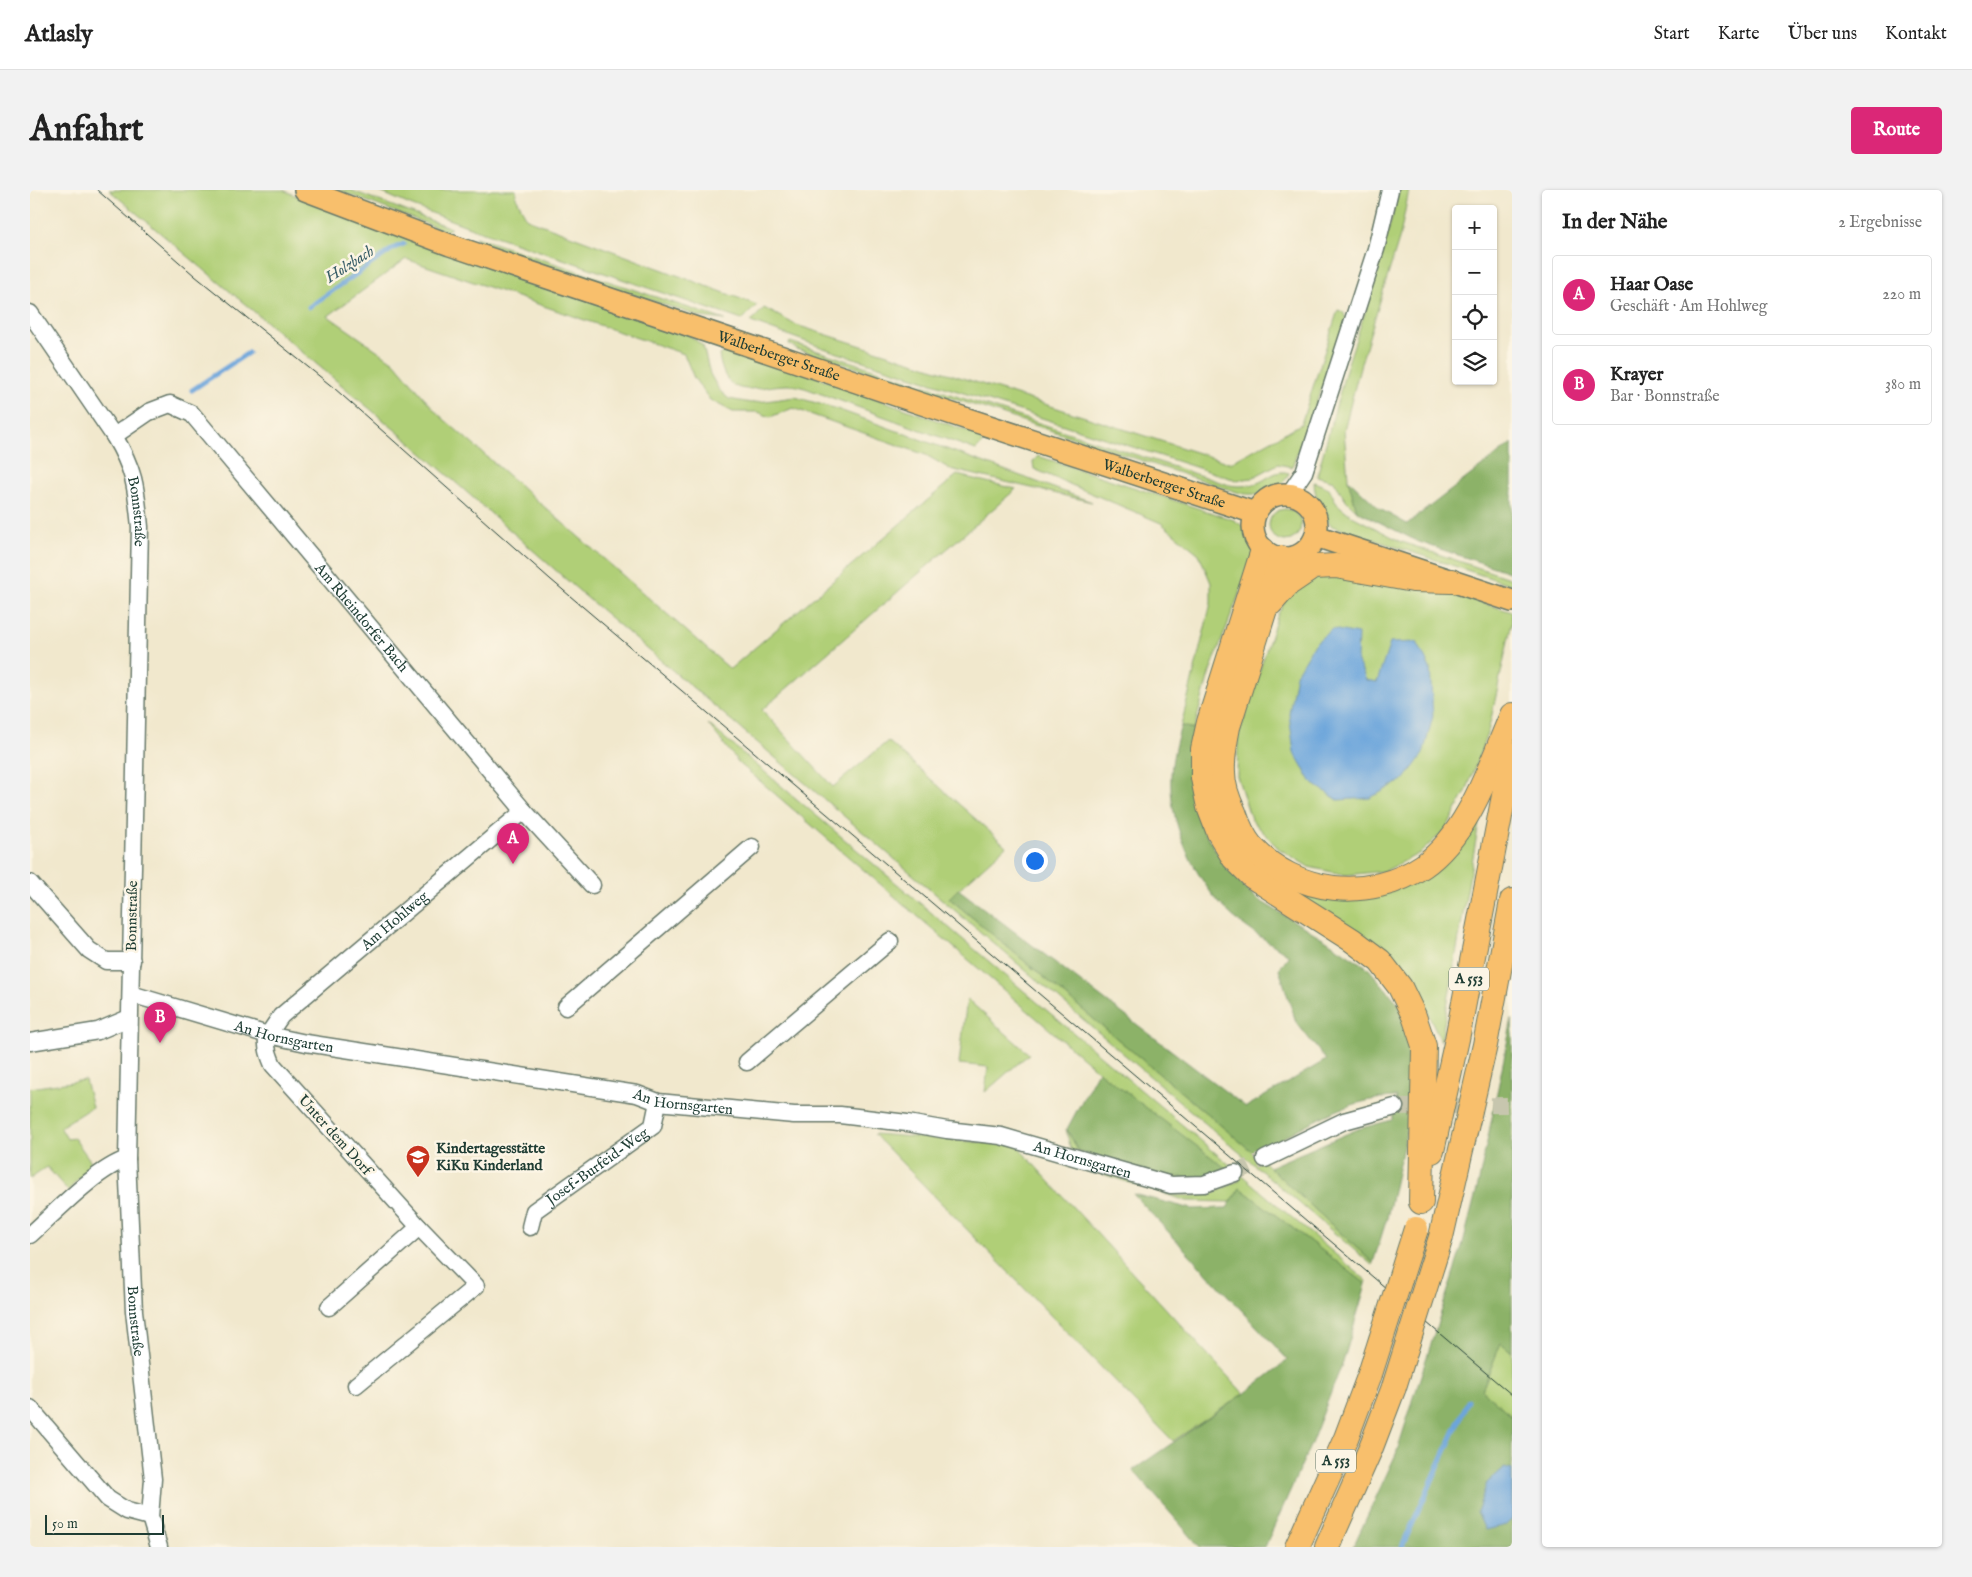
<!DOCTYPE html>
<html lang="de">
<head>
<meta charset="utf-8">
<style>
	body { margin:0; font-family:"IM FELL English",serif; background:#f2f2f2; color:#222 }
	.controls { position:absolute; right:15px; top:15px; display:grid; overflow:hidden; border-radius:5px; box-shadow:0 1px 4px #0004 }
	.controls button { width:45px; height:45px; display:grid; place-items:center; padding:0; border:0; border-bottom:1px solid #e0e0e0; background:#fff; color:#222; font:25px sans-serif }
	.scale { position:absolute; left:15px; bottom:12px; width:119px; box-sizing:border-box; padding-left:5px; border:2px solid #1f3d34; border-top:0; font-size:14px; line-height:18px; white-space:nowrap; color:#1f3d34; -webkit-text-stroke:4px #fcf5e5; paint-order:stroke }
	.you { position:absolute; left:1004px; top:670px; width:18px; height:18px; margin:-12px; border:4px solid #fff; border-radius:50%; background:#1a73e8; box-shadow:0 0 0 8px #1a73e833 }
	.badge { display:grid; place-items:center; width:32px; height:32px; border-radius:50%; background:#db2777; color:#fff; font-size:16px; font-weight:700 }
	.pin { position:absolute; translate:-50% -41px; filter:drop-shadow(0 1px 2px #0008) }
	.pin::after { content:''; position:absolute; top:26px; width:18px; height:15px; background:inherit; clip-path:polygon(0 0,100% 0,50% 100%) }
	.list { margin:0; padding:0; list-style:none }
	h2 { display:flex; justify-content:space-between; align-items:center; height:65px; margin:0; padding:0 20px; font-size:21px }
	h2 small { font-size:16px; font-weight:400; color:#767676 }
	.list li { display:grid; grid-template-columns:32px 1fr auto; gap:15px; align-items:center; box-sizing:border-box; height:80px; margin:0 10px 10px; padding:0 10px; border:1px solid #e0e0e0; border-radius:5px }
	.list b { display:block; font-size:19px; white-space:nowrap }
	.list p { margin:0; font-size:16px; white-space:nowrap; color:#767676 }
	.list em { font-size:16px; font-style:normal; color:#767676 }
	.icon { flex:none; width:28px; height:28px; fill:none; stroke:currentColor; stroke-width:2; stroke-linecap:round; stroke-linejoin:round }
	.map { position:relative; flex:none; width:1482px; height:1357px; overflow:hidden; border-radius:5px }
	header { display:flex; align-items:center; gap:30px; box-sizing:border-box; height:70px; padding:0 25px; background:#fff; border-bottom:1px solid #e0e0e0 }
	header strong { font-size:24px }
	nav { display:flex; gap:28px; margin-inline-start:auto; font-size:18px }
	.intro { display:flex; align-items:center; justify-content:space-between; box-sizing:border-box; height:120px; padding:0 30px }
	h1 { margin:0; font-size:35px }
	.button { padding:12px 22px; border-radius:5px; background:#db2777; color:#fff; font-size:18px; font-weight:700 }
	main { display:flex; gap:30px; padding:0 30px }
	aside { flex:1; background:#fff; border-radius:5px; box-shadow:0 1px 4px #0004 }
	.map>svg:first-child { display:block }
	.green { fill:#b0cf77; stroke:#688656 }
	.forest { fill:#8cb268; stroke:#56784e }
	.water { fill:#6ca5db; stroke:#467188 }
	.lines { fill:none; stroke-linecap:round; stroke-linejoin:round }
	.stream { stroke:#6ca5db; stroke-width:5 }
	.minor-tunnel { stroke:#c7c6ae; stroke-width:16; stroke-dasharray:16 8; stroke-linecap:butt }
	.minor-casing { stroke:#68796a; stroke-width:19 }
	.major-casing { stroke:#68796a; stroke-width:24 }
	.highway-casing { stroke:#68796a; stroke-width:26 }
	.minor { stroke:#fff; stroke-width:16 }
	.major { stroke:#f8bf6c; stroke-width:21 }
	.highway { stroke:#f8bf6c; stroke-width:24 }
	.tram { stroke:#1f3d34; stroke-width:1 }
	.highway-bridge-casing { stroke:#68796a; stroke-width:26; stroke-linecap:butt }
	.highway-bridge { stroke:#f8bf6c; stroke-width:24 }
	.labels { text-anchor:middle; dominant-baseline:central; stroke-width:5; stroke-linejoin:round; paint-order:stroke }
	.shield { fill:#fcf5e5; stroke:#617469; stroke-width:1 }
	.shield-label { font-size:14px; font-weight:bold; fill:#1f3d34 }
	.street-label { font-size:15px; fill:#1f3d34; stroke:#fcf5e5 }
	.poi-label { font-size:15px; font-weight:bold; fill:#1f3d34; stroke:#fcf5e5; text-anchor:start }
	.water-label { font-size:16px; font-style:italic; fill:#365c66; stroke:#fcf5e5 }
</style>
</head>
<body>
<header>
<strong>Atlasly</strong>
<nav><a>Start</a><a>Karte</a><a>Über uns</a><a>Kontakt</a></nav>
</header>
<div class="intro"><h1>Anfahrt</h1><a class="button">Route</a></div>
<main>
<div class="map">
<svg width="1482" height="1357" viewBox="0 0 1482 1357">
	<rect width="100%" height="100%" fill="#fcf5e5"/>
	<filter id="ink" filterUnits="userSpaceOnUse"><feTurbulence type="fractalNoise" baseFrequency=".02" numOctaves="2"/><feDisplacementMap in="SourceGraphic" scale="10" xChannelSelector="R" yChannelSelector="G"/><feConvolveMatrix kernelMatrix="1 2 1 2 8 2 1 2 1" color-interpolation-filters="sRGB"/></filter>
	<filter id="wash" filterUnits="userSpaceOnUse"><feTurbulence type="fractalNoise" baseFrequency=".0096" numOctaves="4" result="noise"/><feDisplacementMap in="SourceGraphic" scale="20" xChannelSelector="R" yChannelSelector="G"/><feGaussianBlur stdDeviation="1.12" result="paint"/><feColorMatrix in="noise" values="0 0 0 0 0 0 0 0 0 0 0 0 0 0 0 0 0 1.4 0 .05"/><feComposite in="paint" operator="in"/></filter>
	<g filter="url(#wash)">
		<rect width="100%" height="100%" fill="#f1e8cd"/>
		<g class="green">
			<polygon points="79,0 253,0 297,19 659,145 673,156 680,184 689,200 699,209 721,213 765,207 804,218 1062,312 920,279 896,265 763,218 740,227 728,222 703,222 680,210 664,188 654,164 376,69 298,126 364,172 408,224 700,479 927,285 986,299 732,520 803,597 858,551 976,656 919,708 1225,964 1343,1073 1342,1075 555,406 383,255"/>
			<polygon points="307,0 320,0 421,38 416,41"/>
			<polygon points="346,0 486,0 486,7 497,29 727,115 712,130 445,39 380,15"/>
			<polygon points="1369,0 1379,0 1370,46 1331,173 1314,240 1318,289 1327,321 1314,308 1304,291 1287,286 1317,176 1345,92"/>
			<polygon points="445,47 695,130 671,127 458,56 449,52"/>
			<polygon points="734,118 766,135 1200,273 1271,234 1308,120 1313,122 1317,130 1262,277 1248,274 1222,288 1206,290 802,161 721,132"/>
			<path d="M 760,152 L 1199,295 C 1210,297 1220,296 1230,292 C 1240,287 1247,279 1259,283 C 1252,301 1228,307 1210,303 L 956,219 L 767,159 L 759,154 Z"/>
			<path d="M 699,159 L 778,184 L 951,246 L 952,254 L 946,260 L 775,198 C 770,197 765,195 760,195 C 727,194 697,216 689,165 Z"/>
			<polygon points="1008,266 1204,330 1216,338 1226,359 1179,484 1164,539 1151,536 1181,413 1181,393 1169,364 1131,333 1004,279 1003,272"/>
			<path d="M 1284,292 L 1299,298 L 1307,314 L 1322,326 L 1372,352 L 1482,389 L 1482,395 L 1302,336 C 1293,326 1284,305 1284,292 Z"/>
			<circle cx="1255" cy="335" r="16"/>
			<polygon points="1295,383 1401,397 1482,422 1482,432 1459,538 1436,602 1416,639 1390,663 1355,681 1316,685 1279,677 1248,658 1221,629 1207,586 1208,547 1248,424 1259,404"/>
			<polygon points="1232,393 1238,394 1186,543 1185,582 1193,617 1216,656 1240,680 1278,700 1316,708 1357,702 1395,686 1423,662 1451,621 1411,851 1389,804 1364,773 1336,749 1234,687 1212,665 1196,644 1185,611 1179,577 1180,560 1186,528"/>
			<polygon points="678,534 1337,1091 1336,1094 1210,998 1201,1012 1157,1011 1028,970 1057,976 1144,1005 1164,1006 1186,1002 1210,990 1201,982 1157,993 1041,960 1036,939 1049,961 1196,979 1068,881 709,573"/>
			<polygon points="937,809 999,864 955,902 958,877 929,874"/>
			<polygon points="55,890 62,917 30,937 37,949 44,948 67,980 49,988 38,1001 17,977 0,989 0,898"/>
			<polygon points="844,944 986,955 1214,1204 1143,1251"/>
			<polygon points="1471,1152 1482,1162 1482,1226 1452,1200"/>
		</g>
		<g class="forest">
			<polygon points="1482,253 1482,383 1389,352 1327,321 1318,289 1350,319 1377,334"/>
			<path d="M 1151,536 L 1164,539 L 1159,566 L 1160,604 L 1169,632 L 1196,678 L 1227,709 L 1296,750 L 1337,777 L 1370,815 L 1390,881 L 1357,1028 L 1343,1073 L 1239,977 L 1328,939 L 1362,930 L 1367,907 C 1315,908 1269,939 1225,964 L 919,708 L 928,699 L 1216,917 L 1296,870 L 1266,832 L 1249,779 L 1259,765 C 1238,751 1214,738 1196,720 C 1164,688 1138,631 1141,585 C 1142,568 1146,552 1151,536 Z"/>
			<polygon points="1482,829 1482,1162 1471,1153 1452,1200 1482,1226 1482,1357 1323,1357 1366,1264 1433,1053 1449,991"/>
			<polygon points="1068,881 1197,979 1173,989 1136,986 1048,961 1037,939"/>
			<polygon points="1210,998 1336,1094 1314,1169 1281,1254 1235,1357 1170,1357 1103,1280 1214,1204 1258,1170 1103,1004 1162,1019 1197,1018"/>
		</g>
		<g class="water">
			<polygon points="1302,439 1328,444 1327,470 1336,490 1347,492 1360,453 1387,452 1400,478 1403,526 1393,564 1375,589 1340,608 1308,610 1282,593 1264,562 1259,524 1266,484 1284,454"/>
			<polygon points="1474,1278 1482,1280 1482,1329 1476,1335 1455,1340 1447,1322 1457,1293"/>
		</g>
		<g class="lines">
			<g class="stream">
				<polyline points="279,117 364,58 374,54"/>
				<polyline points="162,200 218,163"/>
				<polyline points="1372,1357 1438,1211"/>
			</g>
		</g>
	</g>
	<g filter="url(#ink)">
		<g class="lines">
			<g class="minor-tunnel">
				<polyline points="1365,917 1482,915"/>
				<polyline points="1205,983 1235,969"/>
			</g>
			<defs>
				<g id="minor">
					<path id="s1" d="M 0,123 L 84,246 C 105,281 106,297 110,337 L 97,969 L 104,1121 L 123,1289 L 120,1327 L 129,1357"/>
					<path id="s2" d="M 84,246 L 119,222 L 140,214 L 162,224 L 494,621 L 562,695"/>
					<polyline points="1259,304 1274,282 1346,59 1360,0"/>
					<polyline points="0,693 59,760 76,771 102,771"/>
					<path id="s3" d="M 101,804 L 238,845 L 276,853 L 607,904 L 628,912 L 764,925 L 810,925 L 877,933 L 917,940 L 971,946 L 1141,995 L 1174,994 L 1205,983"/>
					<polyline points="536,817 722,657"/>
					<polyline points="0,852 68,841 99,828"/>
					<polyline points="717,872 860,751"/>
					<polyline points="1235,969 1314,931 1365,917"/>
					<path id="s4" d="M 500,1037 L 504,1021 L 623,936 L 628,912"/>
					<path d="M 0,1045 C 26,1022 66,979 97,969"/>
					<polyline points="299,1117 389,1037"/>
					<path id="s5" d="M 326,1195 L 446,1096 L 389,1037 L 243,875 C 232,850 236,847 251,826 L 494,621"/>
					<polyline points="0,1218 78,1309 97,1321 120,1327"/>
				</g>
				<g id="major">
					<path id="s6" d="M 275,0 L 420,55 L 904,218 L 1225,323"/>
					<circle cx="1255" cy="336" r="32"/>
					<polyline points="1286,346 1482,411"/>
				</g>
				<g id="highway">
					<polyline points="1233,360 1179,532 1173,559 1173,588 1179,617 1189,643 1204,668 1223,687 1322,750 1350,771 1370,797 1384,826 1394,856 1391,1012"/>
					<path d="M 1251,368 L 1198,537 C 1195,552 1192,567 1193,582 C 1193,596 1198,610 1204,622 C 1208,634 1213,646 1221,656 C 1265,705 1340,712 1393,676 C 1440,643 1460,575 1482,525"/>
					<polyline points="1241,413 1258,394 1283,377 1306,376 1383,390 1421,391"/>
					<polyline points="1402,961 1427,849 1482,564"/>
					<polyline points="1411,1047 1455,855 1482,711"/>
					<polyline points="1267,1357 1316,1248 1340,1184"/>
					<polyline points="1297,1357 1340,1260 1364,1197"/>
				</g>
			</defs>
			<use href="#minor" class="minor-casing"/>
			<use href="#major" class="major-casing"/>
			<use href="#highway" class="highway-casing"/>
			<use href="#minor" class="minor"/>
			<use href="#major" class="major"/>
			<use href="#highway" class="highway"/>
			<polyline class="tram" points="67,0 165,86 304,198 520,389 1482,1205"/>
			<defs>
				<g id="highway-bridge">
					<polyline points="1340,1184 1386,1039"/>
					<polyline points="1364,1197 1411,1047"/>
				</g>
			</defs>
			<use href="#highway-bridge" class="highway-bridge-casing"/>
			<use href="#highway-bridge" class="highway-bridge"/>
		</g>
	</g>
	<defs>
		<symbol id="school-pin" viewBox="-11 -11 22 30"><path d="M0 17L-7.5 6A9.5 9.5 0 1 1 7.5 6Z" fill="#c8321e" stroke="#fcf5e5"/><path d="M0-5L7-2L0 1L-7-2ZM-4 1L0 2.5L4 1V4Q0 6-4 4Z" fill="#fff"/></symbol>
	</defs>
	<g fill-rule="evenodd">
		<use href="#school-pin" x="374" y="953" width="28" height="38"/>
	</g>
	<g class="labels">
		<g class="shield">
			<rect x="1419" y="777.5" width="40" height="23" rx="4"/>
			<rect x="1286" y="1259.5" width="40" height="23" rx="4"/>
		</g>
		<g class="shield-label">
			<text x="1439" y="789">A 553</text>
			<text x="1306" y="1271">A 553</text>
		</g>
		<g class="street-label">
			<text stroke="none"><textPath href="#s6" startOffset="502">Walberberger Straße</textPath></text>
			<text stroke="none"><textPath href="#s6" startOffset="908">Walberberger Straße</textPath></text>
			<text stroke="none"><textPath href="#s1" startOffset="229">Bonnstraße</textPath></text>
			<text stroke="none"><textPath href="#s2" startOffset="354">Am Rheindorfer Bach</textPath></text>
			<text transform="translate(102 726) rotate(-89)">Bonnstraße</text>
			<text stroke="none"><textPath href="#s5" startOffset="658">Am Hohlweg</textPath></text>
			<text stroke="none"><textPath href="#s3" startOffset="159">An Hornsgarten</textPath></text>
			<text stroke="none"><textPath href="#s3" startOffset="564">An Hornsgarten</textPath></text>
			<text transform="translate(305 945) rotate(48)">Unter dem Dorf</text>
			<text stroke="none"><textPath href="#s3" startOffset="969">An Hornsgarten</textPath></text>
			<text stroke="none"><textPath href="#s4" startOffset="94">Josef-Burfeid-Weg</textPath></text>
			<text stroke="none"><textPath href="#s1" startOffset="1039">Bonnstraße</textPath></text>
		</g>
		<g class="poi-label">
			<text x="406" y="958">Kindertagesstätte<tspan x="406" dy="17">KiKu Kinderland</tspan></text>
		</g>
		<g class="water-label">
			<text transform="translate(320 75) rotate(-33)">Holzbach</text>
		</g>
	</g>
</svg>
<div class="controls">
<button>+</button>
<button>−</button>
<button><svg class="icon" aria-label="locate" viewBox="0 0 24 24"><circle cx="12" cy="12" r="6"/><path d="M12 2v4M12 18v4M2 12h4M18 12h4"/></svg></button>
<button><svg class="icon" aria-label="layers" viewBox="0 0 24 24"><path d="M12 4l9 5-9 5-9-5zM3 14l9 5 9-5"/></svg></button>
</div>
<div class="scale">50 m</div>
<div class="you"></div>
<div class="pin badge" style="left:483px;top:674px">A</div>
<div class="pin badge" style="left:130px;top:853px">B</div>
</div>
<aside>
<h2>In der Nähe<small>2 Ergebnisse</small></h2>
<ul class="list">
<li><span class="badge">A</span><div><b>Haar Oase</b><p>Geschäft · Am Hohlweg</p></div><em>220 m</em></li>
<li><span class="badge">B</span><div><b>Krayer</b><p>Bar · Bonnstraße</p></div><em>380 m</em></li>
</ul>
</aside>
</main>
</body>
</html>
